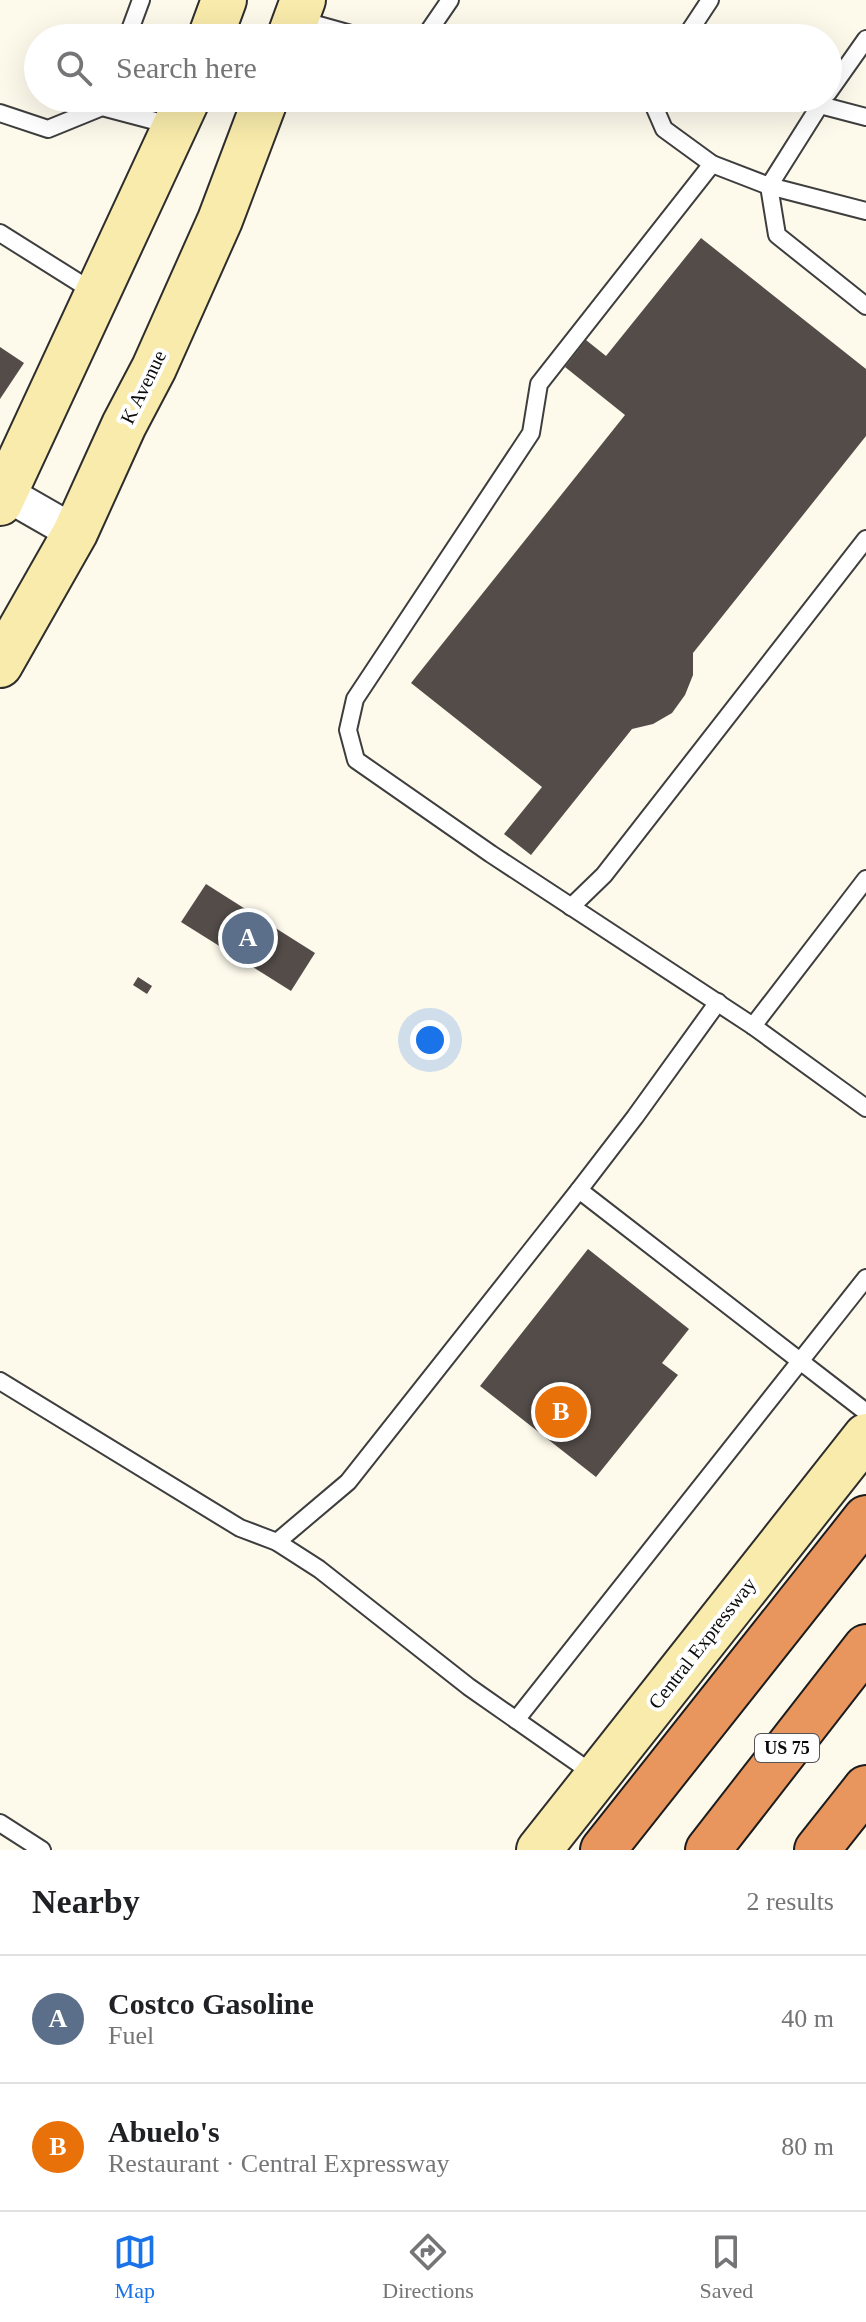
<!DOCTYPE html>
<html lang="en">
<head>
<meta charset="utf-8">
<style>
	body { margin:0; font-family:"Times New Roman",serif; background:#f6f6f6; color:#202124 }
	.you { position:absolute; left:430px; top:1040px; width:28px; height:28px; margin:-20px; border:6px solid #fff; border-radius:50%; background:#1a73e8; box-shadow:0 0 0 12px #1a73e833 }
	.badge { display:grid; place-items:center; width:52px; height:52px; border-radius:50%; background:#1a73e8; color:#fff; font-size:26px; font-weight:700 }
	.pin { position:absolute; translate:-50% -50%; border:4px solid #fff; box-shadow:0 2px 8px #0006 }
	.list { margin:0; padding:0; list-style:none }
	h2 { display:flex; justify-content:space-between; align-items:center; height:104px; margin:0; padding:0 32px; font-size:34px }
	h2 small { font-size:26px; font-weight:400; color:#757577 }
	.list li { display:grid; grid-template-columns:52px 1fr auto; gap:24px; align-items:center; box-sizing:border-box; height:128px; padding:0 32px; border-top:2px solid #e0e0e0 }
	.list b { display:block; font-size:30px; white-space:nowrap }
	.list p { margin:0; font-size:26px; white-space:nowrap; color:#757577 }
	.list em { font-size:26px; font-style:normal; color:#757577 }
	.icon { flex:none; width:44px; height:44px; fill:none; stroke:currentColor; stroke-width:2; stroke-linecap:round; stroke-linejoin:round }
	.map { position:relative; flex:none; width:866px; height:1850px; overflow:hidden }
	.search { position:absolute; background:#fff; box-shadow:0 8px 32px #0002; left:24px; right:24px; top:24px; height:88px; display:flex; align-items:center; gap:20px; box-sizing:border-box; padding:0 28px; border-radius:44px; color:#757577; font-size:30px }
	.sheet { height:360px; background:#fff }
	nav { display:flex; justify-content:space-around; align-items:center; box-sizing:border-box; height:112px; border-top:2px solid #e0e0e0; background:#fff; font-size:22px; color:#757577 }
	nav a { display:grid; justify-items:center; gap:4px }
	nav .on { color:#1a73e8 }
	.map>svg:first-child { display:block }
	.building { fill:#534c49 }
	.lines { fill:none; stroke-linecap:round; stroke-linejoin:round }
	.lane-casing { stroke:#3e3e3e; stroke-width:20 }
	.street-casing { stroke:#3e3e3e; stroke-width:38 }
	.secondary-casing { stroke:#2d2d2d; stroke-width:48 }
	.highway-casing { stroke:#1c1c1c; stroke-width:48 }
	.lane { stroke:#fff; stroke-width:16 }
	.street { stroke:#fff; stroke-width:34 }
	.secondary { stroke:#f8ebab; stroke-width:44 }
	.highway { stroke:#e8955e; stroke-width:44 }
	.labels { text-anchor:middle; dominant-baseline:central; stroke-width:8; stroke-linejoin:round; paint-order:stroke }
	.shield { fill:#fff; stroke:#545454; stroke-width:2 }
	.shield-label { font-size:18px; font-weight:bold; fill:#0b0b0b }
	.street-label { font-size:20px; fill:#0b0b0b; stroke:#fff }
</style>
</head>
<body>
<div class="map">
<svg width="866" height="1850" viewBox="0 0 866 1850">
	<rect width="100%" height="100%" fill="#fdf9eb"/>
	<g class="building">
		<polygon points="701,238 866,369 866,436 693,653 693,675 685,695 672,713 653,724 632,729 531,855 504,834 542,787 411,683 625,415 565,367 586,340 606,356"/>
		<polygon points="0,347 24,363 0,399"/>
		<polygon points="206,884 315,953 291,991 181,922"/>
		<polygon points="138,977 152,986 147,994 133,985"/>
		<polygon points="588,1249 689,1329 662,1363 678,1375 596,1477 480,1386"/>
	</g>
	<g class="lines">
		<defs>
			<g id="lane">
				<polyline points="297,19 365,38"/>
				<polyline points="127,38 141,0"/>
				<polyline points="424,38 450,0"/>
				<polyline points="685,38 710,0"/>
				<polyline points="828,93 866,39"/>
				<polyline points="655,98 654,106 664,129 712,164 769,186 866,211"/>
				<polyline points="0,113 48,129 102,107 174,126"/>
				<polyline points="866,117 820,105 769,186 777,235 866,306"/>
				<polyline points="712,164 539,384 531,433 355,699 348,730 356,760 491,854 753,1026 866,1108"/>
				<polyline points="0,233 97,294"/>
				<polyline points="571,907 604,875 866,539"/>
				<polyline points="753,1026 866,879"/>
				<polyline points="579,1190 866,1412"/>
				<polyline points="0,1381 240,1528 277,1542 319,1569 469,1687 595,1775"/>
				<polyline points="277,1542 348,1482 579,1190 635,1117 718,1002"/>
				<polyline points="516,1720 866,1278"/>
				<polyline points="0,1823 42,1850"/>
			</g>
			<polyline id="street" points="0,490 75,533"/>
			<g id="secondary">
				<polyline points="210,38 224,0"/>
				<polyline points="289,38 303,0"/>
				<polyline points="0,503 188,98"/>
				<polyline points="0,665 75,533 124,425 154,368 220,220 266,98"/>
				<polyline points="539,1850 866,1436"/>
			</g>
			<g id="highway">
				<polyline points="603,1850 866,1518"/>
				<polyline points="708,1850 866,1647"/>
				<polyline points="817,1850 866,1788"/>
			</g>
		</defs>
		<use href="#lane" class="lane-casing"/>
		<use href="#street" class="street-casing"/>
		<use href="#secondary" class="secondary-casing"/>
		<use href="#highway" class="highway-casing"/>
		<use href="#lane" class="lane"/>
		<use href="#street" class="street"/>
		<use href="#secondary" class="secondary"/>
		<use href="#highway" class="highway"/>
	</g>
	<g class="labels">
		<rect class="shield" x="755" y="1734" width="64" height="28" rx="6"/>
		<g class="shield-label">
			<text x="787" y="1748">US 75</text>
		</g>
		<g class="street-label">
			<text transform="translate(143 387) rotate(-64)">K Avenue</text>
			<text transform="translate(702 1643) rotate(-52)">Central Expressway</text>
		</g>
	</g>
</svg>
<div class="you"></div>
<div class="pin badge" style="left:248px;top:938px;background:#5c6f8a">A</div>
<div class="pin badge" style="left:561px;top:1412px;background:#e8710a">B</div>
<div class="search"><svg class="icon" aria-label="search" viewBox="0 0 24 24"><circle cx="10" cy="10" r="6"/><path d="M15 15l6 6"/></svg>Search here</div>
</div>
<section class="sheet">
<h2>Nearby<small>2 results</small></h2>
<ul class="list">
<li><span class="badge" style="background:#5c6f8a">A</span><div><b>Costco Gasoline</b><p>Fuel</p></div><em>40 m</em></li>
<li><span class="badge" style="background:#e8710a">B</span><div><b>Abuelo's</b><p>Restaurant · Central Expressway</p></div><em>80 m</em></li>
</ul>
</section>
<nav>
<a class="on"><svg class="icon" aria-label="map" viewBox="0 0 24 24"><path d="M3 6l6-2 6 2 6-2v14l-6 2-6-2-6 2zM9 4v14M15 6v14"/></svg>Map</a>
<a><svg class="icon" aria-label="directions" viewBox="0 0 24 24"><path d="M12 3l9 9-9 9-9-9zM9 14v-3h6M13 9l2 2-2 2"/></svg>Directions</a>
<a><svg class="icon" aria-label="saved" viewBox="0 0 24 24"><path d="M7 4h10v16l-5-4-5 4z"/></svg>Saved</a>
</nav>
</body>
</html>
